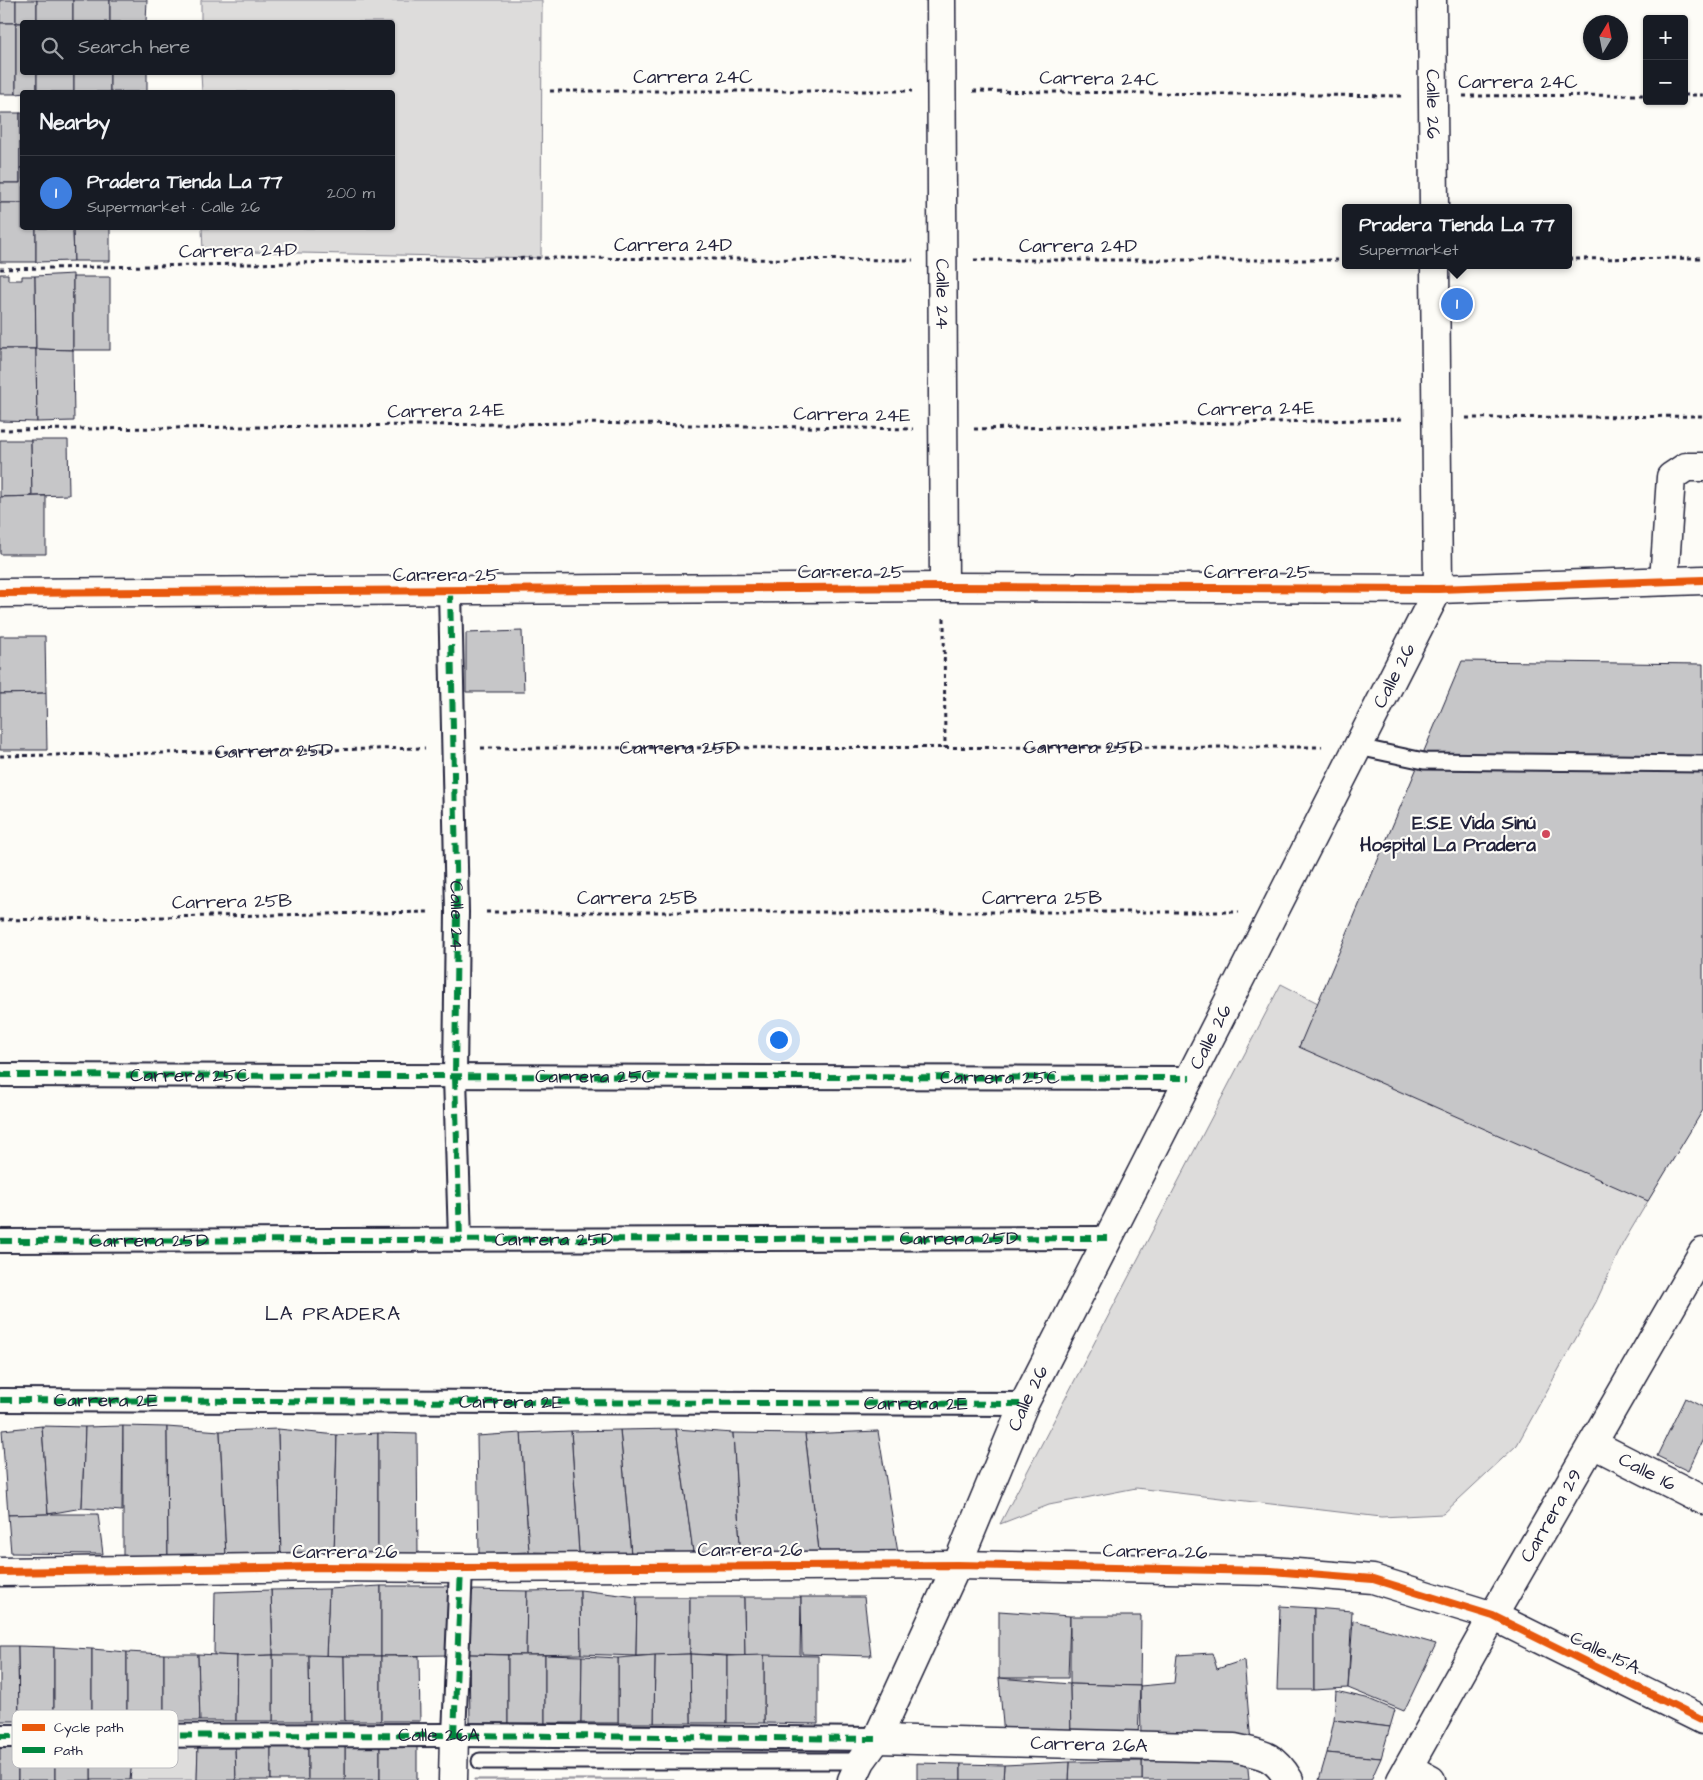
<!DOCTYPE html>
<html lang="en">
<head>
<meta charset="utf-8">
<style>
	body { margin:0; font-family:"Architects Daughter",sans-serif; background:#20242c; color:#f1f3f6 }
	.controls { position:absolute; right:15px; top:15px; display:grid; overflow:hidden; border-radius:5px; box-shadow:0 1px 4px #0004 }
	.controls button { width:45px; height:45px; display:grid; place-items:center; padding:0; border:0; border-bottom:1px solid #363941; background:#171b24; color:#f1f3f6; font:25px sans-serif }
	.compass { position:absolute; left:1583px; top:15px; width:45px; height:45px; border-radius:50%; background:#171b24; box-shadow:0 1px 4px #0004; rotate:10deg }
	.you { position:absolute; left:778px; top:1039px; width:18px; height:18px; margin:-12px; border:4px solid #fff; border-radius:50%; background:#1a73e8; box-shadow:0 0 0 8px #1a73e833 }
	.badge { display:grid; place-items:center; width:32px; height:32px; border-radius:50%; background:#b45309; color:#fff; font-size:16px; font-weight:700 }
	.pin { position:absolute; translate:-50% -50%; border:2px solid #fff; box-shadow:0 1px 5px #0006 }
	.popup { position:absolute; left:1342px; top:204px; width:230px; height:65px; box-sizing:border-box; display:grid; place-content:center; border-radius:5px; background:#171b24; filter:drop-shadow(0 1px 4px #0005); font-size:16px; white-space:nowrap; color:#9ea1a6 }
	.popup b { font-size:19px; color:#f1f3f6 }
	.popup::after { content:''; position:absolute; left:50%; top:100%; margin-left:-10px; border:10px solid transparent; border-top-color:#171b24 }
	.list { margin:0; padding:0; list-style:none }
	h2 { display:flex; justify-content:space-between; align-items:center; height:65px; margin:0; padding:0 20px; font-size:21px }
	h2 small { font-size:16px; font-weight:400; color:#9ea1a6 }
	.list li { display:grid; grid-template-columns:32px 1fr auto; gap:15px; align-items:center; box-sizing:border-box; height:75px; padding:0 20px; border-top:1px solid #363941 }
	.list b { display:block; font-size:19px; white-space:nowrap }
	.list p { margin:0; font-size:16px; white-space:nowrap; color:#9ea1a6 }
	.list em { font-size:16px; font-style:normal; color:#9ea1a6 }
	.icon { flex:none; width:28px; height:28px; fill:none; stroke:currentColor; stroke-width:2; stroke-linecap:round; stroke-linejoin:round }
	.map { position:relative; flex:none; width:1703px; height:1780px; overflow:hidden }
	.search { position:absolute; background:#171b24; box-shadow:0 1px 4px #0004; left:20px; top:20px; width:375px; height:55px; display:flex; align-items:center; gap:12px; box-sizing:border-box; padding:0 18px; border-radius:5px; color:#9ea1a6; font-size:19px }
	.panel { position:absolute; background:#171b24; box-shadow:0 1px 4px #0004; left:20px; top:90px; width:375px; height:140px; border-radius:5px }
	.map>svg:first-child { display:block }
	.green { fill:#dddcdb; stroke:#807f8b }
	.building { fill:#c6c6c8; stroke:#22223b }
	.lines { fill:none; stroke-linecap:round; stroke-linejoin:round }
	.service-casing { stroke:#22223b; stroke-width:19 }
	.pedestrian-casing { stroke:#22223b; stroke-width:26 }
	.minor-casing { stroke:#22223b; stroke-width:31 }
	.tertiary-casing { stroke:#22223b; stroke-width:31 }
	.path { stroke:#22223b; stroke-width:3; stroke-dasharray:4 4; stroke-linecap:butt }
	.service { stroke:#fdfcf7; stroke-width:15 }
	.pedestrian { stroke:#fdfcf7; stroke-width:22 }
	.minor { stroke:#fdfcf7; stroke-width:28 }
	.tertiary { stroke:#fdfcf7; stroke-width:28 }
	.quiet { stroke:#00873e; stroke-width:6; stroke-dasharray:12 6; stroke-linecap:butt }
	.cycleway-casing { stroke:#fdfcf7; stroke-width:11 }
	.cycleway { stroke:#e8590c; stroke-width:8 }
	.poi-dot { fill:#d1495b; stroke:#fdfcf7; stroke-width:2 }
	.labels { text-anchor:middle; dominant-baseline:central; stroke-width:4.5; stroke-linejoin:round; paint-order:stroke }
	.street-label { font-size:19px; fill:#22223b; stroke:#fdfcf7 }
	.poi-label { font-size:19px; font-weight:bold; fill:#22223b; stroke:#fdfcf7; text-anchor:end }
	.neighbourhood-label { font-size:20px; letter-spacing:1px; fill:#22223b; stroke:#fdfcf7 }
	.key { fill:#fdfcf7; stroke:#bbbbbf; stroke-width:1 }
	.key-label { font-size:14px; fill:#22223b }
</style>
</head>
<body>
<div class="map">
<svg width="1703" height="1780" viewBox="0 0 1703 1780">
	<rect width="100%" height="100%" fill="#fdfcf7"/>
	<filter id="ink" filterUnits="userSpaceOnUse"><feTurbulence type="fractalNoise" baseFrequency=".02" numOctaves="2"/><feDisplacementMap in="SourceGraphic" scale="10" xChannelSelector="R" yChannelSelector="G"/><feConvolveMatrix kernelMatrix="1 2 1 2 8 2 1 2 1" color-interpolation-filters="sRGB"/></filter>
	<g filter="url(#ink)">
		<g class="green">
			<polygon points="201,0 542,0 541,258 203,251 202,228 392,228 392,92 202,92 201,73 392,72 392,22 201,22"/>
			<polygon points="1281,984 1318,1003 1648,1201 1623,1243 1596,1302 1517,1445 1443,1514 1381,1517 1136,1488 1049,1505 1000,1524"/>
			<polygon points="134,1738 198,1743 197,1780 130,1780"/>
			<polygon points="474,1779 674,1779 675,1780 474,1780"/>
		</g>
		<g class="building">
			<rect x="0" y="0" width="16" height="23"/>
			<polygon points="16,0 37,0 37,22 16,23"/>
			<rect x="37" y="0" width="36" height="22"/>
			<rect x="73" y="0" width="37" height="22"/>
			<polygon points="110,0 147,0 146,22 110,22"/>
			<rect x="0" y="23" width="16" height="71"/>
			<polygon points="16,23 22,23 22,72 37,72 37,92 16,94"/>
			<rect x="37" y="72" width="37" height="20"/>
			<rect x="74" y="72" width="36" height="20"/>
			<rect x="110" y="72" width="37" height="20"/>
			<rect x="0" y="113" width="20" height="70"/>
			<rect x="20" y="113" width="2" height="55"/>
			<polygon points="20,168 22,168 22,203 0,203 0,183 20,183"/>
			<polygon points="0,203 22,203 22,228 36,228 36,262 0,262"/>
			<polygon points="36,228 73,228 74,261 36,262"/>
			<polygon points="73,228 110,228 110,261 74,261"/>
			<polygon points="0,274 8,274 8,280 22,280 22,276 35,276 36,349 0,349"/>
			<polygon points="73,274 73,350 36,349 35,276"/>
			<rect x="73" y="277" width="37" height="73"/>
			<polygon points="0,349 36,349 37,422 0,421"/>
			<polygon points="36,349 73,350 74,421 37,422"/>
			<polygon points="0,440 31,440 32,496 0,497"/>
			<polygon points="31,440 68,440 69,495 32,496"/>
			<polygon points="46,496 46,554 0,554 0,497"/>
			<polygon points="522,631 524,692 466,692 466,633"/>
			<polygon points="0,636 45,636 46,693 0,694"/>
			<polygon points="1462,661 1703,664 1703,1110 1648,1201 1299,1047"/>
			<polygon points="46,693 47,750 0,750 0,694"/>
			<polygon points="1685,1398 1703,1407 1703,1439 1688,1471 1657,1456"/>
			<polygon points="42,1426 48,1514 8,1515 2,1430"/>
			<polygon points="42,1426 85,1427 82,1508 48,1514"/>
			<polygon points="123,1426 122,1511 82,1508 85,1427"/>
			<polygon points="123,1426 167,1427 168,1562 123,1562"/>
			<polygon points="167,1427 220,1431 226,1556 168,1562"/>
			<polygon points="278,1429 281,1557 226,1556 220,1431"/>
			<polygon points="278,1429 337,1435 334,1558 281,1557"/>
			<polygon points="676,1429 694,1559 631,1555 620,1430"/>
			<polygon points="676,1429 733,1433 741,1558 694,1559"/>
			<polygon points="620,1430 631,1555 579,1553 571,1431"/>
			<polygon points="571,1431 579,1553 529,1552 521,1433"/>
			<polygon points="878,1431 899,1559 820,1559 805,1434"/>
			<polygon points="378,1433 378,1558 334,1558 337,1435"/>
			<polygon points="378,1433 417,1434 418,1558 378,1558"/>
			<polygon points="521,1433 529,1552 479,1554 477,1436"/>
			<polygon points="733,1433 805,1434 820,1559 741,1558"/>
			<polygon points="48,1514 98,1514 103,1554 11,1553 8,1515"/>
			<polygon points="381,1586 381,1656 326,1656 329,1589"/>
			<polygon points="381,1586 450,1586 450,1655 381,1656"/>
			<polygon points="329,1589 326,1656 273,1655 271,1590"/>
			<polygon points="271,1590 273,1655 237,1656 214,1655 215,1592"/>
			<polygon points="469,1590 527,1591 526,1655 469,1654"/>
			<polygon points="580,1590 581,1654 526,1655 527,1591"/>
			<polygon points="580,1590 637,1597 636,1656 581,1654"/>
			<polygon points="637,1597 690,1597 690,1654 636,1656"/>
			<polygon points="690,1597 744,1597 745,1656 690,1654"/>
			<polygon points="744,1597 801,1597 800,1656 745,1656"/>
			<polygon points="801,1597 864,1597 871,1656 802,1654"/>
			<polygon points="1280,1606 1314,1608 1314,1690 1277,1690"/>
			<polygon points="1314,1608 1352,1611 1348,1688 1314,1690"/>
			<polygon points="999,1611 1070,1616 1068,1678 999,1678"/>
			<polygon points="1070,1616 1141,1616 1140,1686 1070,1684"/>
			<polygon points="1353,1620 1436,1644 1404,1711 1348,1688"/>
			<polygon points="0,1646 18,1646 19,1721 0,1721"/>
			<polygon points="18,1646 54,1647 54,1721 19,1721"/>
			<polygon points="54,1647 92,1649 92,1721 54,1721"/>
			<polygon points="92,1649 127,1652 127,1721 92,1721"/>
			<polygon points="127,1652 164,1654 164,1721 127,1721"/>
			<polygon points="1212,1653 1217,1669 1244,1660 1251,1743 1141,1737 1140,1686 1174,1683 1177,1655"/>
			<polygon points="164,1654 198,1654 200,1721 164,1721"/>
			<polygon points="198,1654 237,1656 236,1721 200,1721"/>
			<polygon points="469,1654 508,1655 508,1723 470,1723"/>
			<polygon points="690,1654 727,1656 727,1723 691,1723"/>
			<polygon points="690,1654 691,1723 654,1723 655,1655"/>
			<polygon points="273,1655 309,1655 310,1721 273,1721"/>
			<polygon points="273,1655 273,1721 236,1721 237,1656"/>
			<polygon points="309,1655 344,1656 345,1721 310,1721"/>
			<rect x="508" y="1655" width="37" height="68"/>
			<polygon points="545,1655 582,1656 581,1723 545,1723"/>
			<polygon points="655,1655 654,1723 618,1723 618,1658"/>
			<polygon points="764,1655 818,1656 818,1724 764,1723"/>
			<polygon points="764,1655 764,1723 727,1723 727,1656"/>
			<polygon points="344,1656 381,1656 381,1721 345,1721"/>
			<polygon points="381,1656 419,1656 420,1721 381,1721"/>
			<polygon points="582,1656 618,1658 618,1723 581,1723"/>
			<polygon points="999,1678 1070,1684 1071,1738 1004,1736"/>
			<polygon points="1070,1684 1140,1686 1138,1737 1071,1738"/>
			<polygon points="1336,1691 1366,1698 1395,1710 1390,1727 1334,1720"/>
			<polygon points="1334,1720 1390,1727 1381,1758 1327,1753"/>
			<polygon points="134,1738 130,1780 91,1780 91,1739"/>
			<rect x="0" y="1739" width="18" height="41"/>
			<rect x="18" y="1739" width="37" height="41"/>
			<rect x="55" y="1739" width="36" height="41"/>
			<polygon points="198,1743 235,1744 236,1780 197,1780"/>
			<polygon points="235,1744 271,1744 271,1780 236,1780"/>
			<polygon points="271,1744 308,1746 308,1780 271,1780"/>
			<rect x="345" y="1745" width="35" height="35"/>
			<polygon points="345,1745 345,1780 308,1780 308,1746"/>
			<rect x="380" y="1745" width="37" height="35"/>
			<polygon points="1327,1753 1381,1758 1371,1780 1319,1780"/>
			<polygon points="1247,1758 1249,1780 1142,1780 1142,1761"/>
			<polygon points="1142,1761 1142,1780 1069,1780 1070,1762"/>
			<polygon points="1070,1762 1069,1780 1003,1780 1004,1765"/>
			<polygon points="917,1763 961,1764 961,1780 917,1780"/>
			<polygon points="961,1764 1004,1765 1003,1780 961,1780"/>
		</g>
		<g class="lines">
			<defs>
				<g id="service">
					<polyline points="1358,747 1424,761 1703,764"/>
					<polyline points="480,1761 861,1761"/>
				</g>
				<g id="pedestrian">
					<path id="s3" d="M 450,591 L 457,912 L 455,1077 L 460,1240"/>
					<polyline points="0,1075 1190,1078"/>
					<path id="s4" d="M 0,1241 L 1108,1238"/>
					<path id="s5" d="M 0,1400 L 1024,1404"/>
					<polyline points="454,1735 461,1568"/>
					<path id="s6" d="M 0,1736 L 454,1735 L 877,1739"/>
				</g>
				<g id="minor">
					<path id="s7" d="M 941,0 L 944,587"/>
					<path id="s8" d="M 1432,0 L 1434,208"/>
					<polyline points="1664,581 1671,477 1686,467 1703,467"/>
					<path id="s9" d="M 1593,1444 L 1703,1500"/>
					<polyline points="0,1572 320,1567 461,1568 957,1565 1271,1571 1373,1579 1493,1616 1703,1720"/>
					<path id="s10" d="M 877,1739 L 1234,1748 C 1261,1754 1274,1754 1289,1780"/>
					<polyline points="1409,1768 1431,1780"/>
					<polyline points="453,1780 454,1735"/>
					<path id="s11" d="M 852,1780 L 861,1761 L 877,1739 L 957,1565 L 1024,1404 L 1438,589 L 1435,265"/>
				</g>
				<g id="tertiary">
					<polyline points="0,593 944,587 1438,589 1703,580"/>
					<path id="s12" d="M 1401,1780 L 1493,1616 L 1703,1252"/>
				</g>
			</defs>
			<use href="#service" class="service-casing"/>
			<use href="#pedestrian" class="pedestrian-casing"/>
			<use href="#minor" class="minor-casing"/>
			<use href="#tertiary" class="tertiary-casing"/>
			<g class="path">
				<polyline points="550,91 912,91"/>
				<polyline points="973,91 1402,96"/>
				<polyline points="1684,95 1703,95"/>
				<polyline points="1463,96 1647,95"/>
				<polyline points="1568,259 1703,258"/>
				<polyline points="974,260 1346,260"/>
				<polyline points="0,269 541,258 913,260"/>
				<polyline points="1466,418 1703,416"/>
				<polyline points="974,429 1405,419"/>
				<polyline points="0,430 583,423 913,429"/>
				<polyline points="944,618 945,748"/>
				<path id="s1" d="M 481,748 L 1322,747"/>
				<path id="s2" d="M 0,756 L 425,748"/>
				<polyline points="486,912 1239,912"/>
				<polyline points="0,920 429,912"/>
			</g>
			<use href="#service" class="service"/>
			<use href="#pedestrian" class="pedestrian"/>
			<use href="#minor" class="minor"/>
			<use href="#tertiary" class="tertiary"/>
			<g class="quiet">
				<polyline points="450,591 457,912 455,1077 460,1240"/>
				<path id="s13" d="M 0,1075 L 1190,1078"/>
				<polyline points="0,1241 1108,1238"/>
				<polyline points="0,1400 1024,1404"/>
				<polyline points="454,1735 461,1568"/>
				<polyline points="0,1736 454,1735 877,1739"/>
			</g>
			<defs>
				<g id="cycleway">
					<polyline points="0,593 944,587 1438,589 1703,580"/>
					<polyline points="0,1572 320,1567 461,1568 957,1565 1271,1571 1373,1579 1493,1616 1703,1720"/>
				</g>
			</defs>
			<use href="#cycleway" class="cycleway-casing"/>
			<use href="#cycleway" class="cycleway"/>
		</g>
	</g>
	<circle class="poi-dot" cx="1546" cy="834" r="5"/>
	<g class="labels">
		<g class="street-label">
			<text x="693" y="77">Carrera 24C</text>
			<text transform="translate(1099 79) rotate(1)">Carrera 24C</text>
			<text x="1518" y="82">Carrera 24C</text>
			<text stroke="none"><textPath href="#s8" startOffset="104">Calle 26</textPath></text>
			<text x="673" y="245">Carrera 24D</text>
			<text x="1078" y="246">Carrera 24D</text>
			<text transform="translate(238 251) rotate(-1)">Carrera 24D</text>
			<text stroke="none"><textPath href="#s7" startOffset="294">Calle 24</textPath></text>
			<text transform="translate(1256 409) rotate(-1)">Carrera 24E</text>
			<text transform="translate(446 411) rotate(-1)">Carrera 24E</text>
			<text transform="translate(852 415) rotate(1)">Carrera 24E</text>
			<text x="851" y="572">Carrera 25</text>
			<text x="1257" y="572">Carrera 25</text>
			<text x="446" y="575">Carrera 25</text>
			<text stroke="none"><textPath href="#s11" startOffset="1231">Calle 26</textPath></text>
			<text stroke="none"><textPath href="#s1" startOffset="602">Carrera 25D</textPath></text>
			<text stroke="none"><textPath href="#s1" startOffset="198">Carrera 25D</textPath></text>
			<text stroke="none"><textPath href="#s2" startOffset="274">Carrera 25D</textPath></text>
			<text x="637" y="898">Carrera 25B</text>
			<text x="1042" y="898">Carrera 25B</text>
			<text transform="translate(232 902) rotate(-1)">Carrera 25B</text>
			<text stroke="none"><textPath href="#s3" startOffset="325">Calle 24</textPath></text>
			<text stroke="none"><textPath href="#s11" startOffset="826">Calle 26</textPath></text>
			<text stroke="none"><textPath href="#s13" startOffset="190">Carrera 25C</textPath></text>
			<text stroke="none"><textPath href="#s13" startOffset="595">Carrera 25C</textPath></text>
			<text stroke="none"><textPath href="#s13" startOffset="1000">Carrera 25C</textPath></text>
			<text stroke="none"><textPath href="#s4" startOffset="959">Carrera 25D</textPath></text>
			<text stroke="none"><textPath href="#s4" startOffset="554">Carrera 25D</textPath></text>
			<text stroke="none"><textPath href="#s4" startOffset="149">Carrera 25D</textPath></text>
			<text stroke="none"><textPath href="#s11" startOffset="421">Calle 26</textPath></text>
			<text stroke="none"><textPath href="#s5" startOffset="106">Carrera 2E</textPath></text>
			<text stroke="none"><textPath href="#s5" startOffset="511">Carrera 2E</textPath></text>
			<text stroke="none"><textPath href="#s5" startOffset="916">Carrera 2E</textPath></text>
			<text stroke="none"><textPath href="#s9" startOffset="61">Calle 16</textPath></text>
			<text stroke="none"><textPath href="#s12" startOffset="304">Carrera 29</textPath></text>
			<text x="750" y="1550">Carrera 26</text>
			<text x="345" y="1552">Carrera 26</text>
			<text transform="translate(1155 1552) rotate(1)">Carrera 26</text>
			<text transform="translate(1605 1653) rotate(26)">Calle 15A</text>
			<text stroke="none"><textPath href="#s6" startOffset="439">Calle 26A</textPath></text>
			<text stroke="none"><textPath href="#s10" startOffset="212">Carrera 26A</textPath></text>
		</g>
		<g class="poi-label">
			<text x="1536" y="823">E.S.E Vida Sinú<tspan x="1536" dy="22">Hospital La Pradera</tspan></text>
		</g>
		<g class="neighbourhood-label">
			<text x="333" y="1314">LA PRADERA</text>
		</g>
	</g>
	<rect x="12" y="1710" width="166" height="58" rx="8" class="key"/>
	<rect x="22" y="1724" width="23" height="7" fill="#e8590c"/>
	<rect x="22" y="1747" width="23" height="6" fill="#00873e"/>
	<g class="key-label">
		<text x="54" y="1732">Cycle path</text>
		<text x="54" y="1755">Path</text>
	</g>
</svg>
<div class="controls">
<button>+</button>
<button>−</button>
</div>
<svg class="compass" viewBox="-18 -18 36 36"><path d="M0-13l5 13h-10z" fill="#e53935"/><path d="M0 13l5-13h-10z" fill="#9ea1a6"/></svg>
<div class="you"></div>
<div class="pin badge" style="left:1457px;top:304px;background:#3f7fe0">1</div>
<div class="popup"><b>Pradera Tienda La 77</b>Supermarket</div>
<div class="search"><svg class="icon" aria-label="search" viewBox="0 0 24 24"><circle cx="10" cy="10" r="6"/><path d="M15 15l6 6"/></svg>Search here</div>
<section class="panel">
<h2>Nearby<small></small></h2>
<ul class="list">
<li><span class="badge" style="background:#3f7fe0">1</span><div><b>Pradera Tienda La 77</b><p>Supermarket · Calle 26</p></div><em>200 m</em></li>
</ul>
</section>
</div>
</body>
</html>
